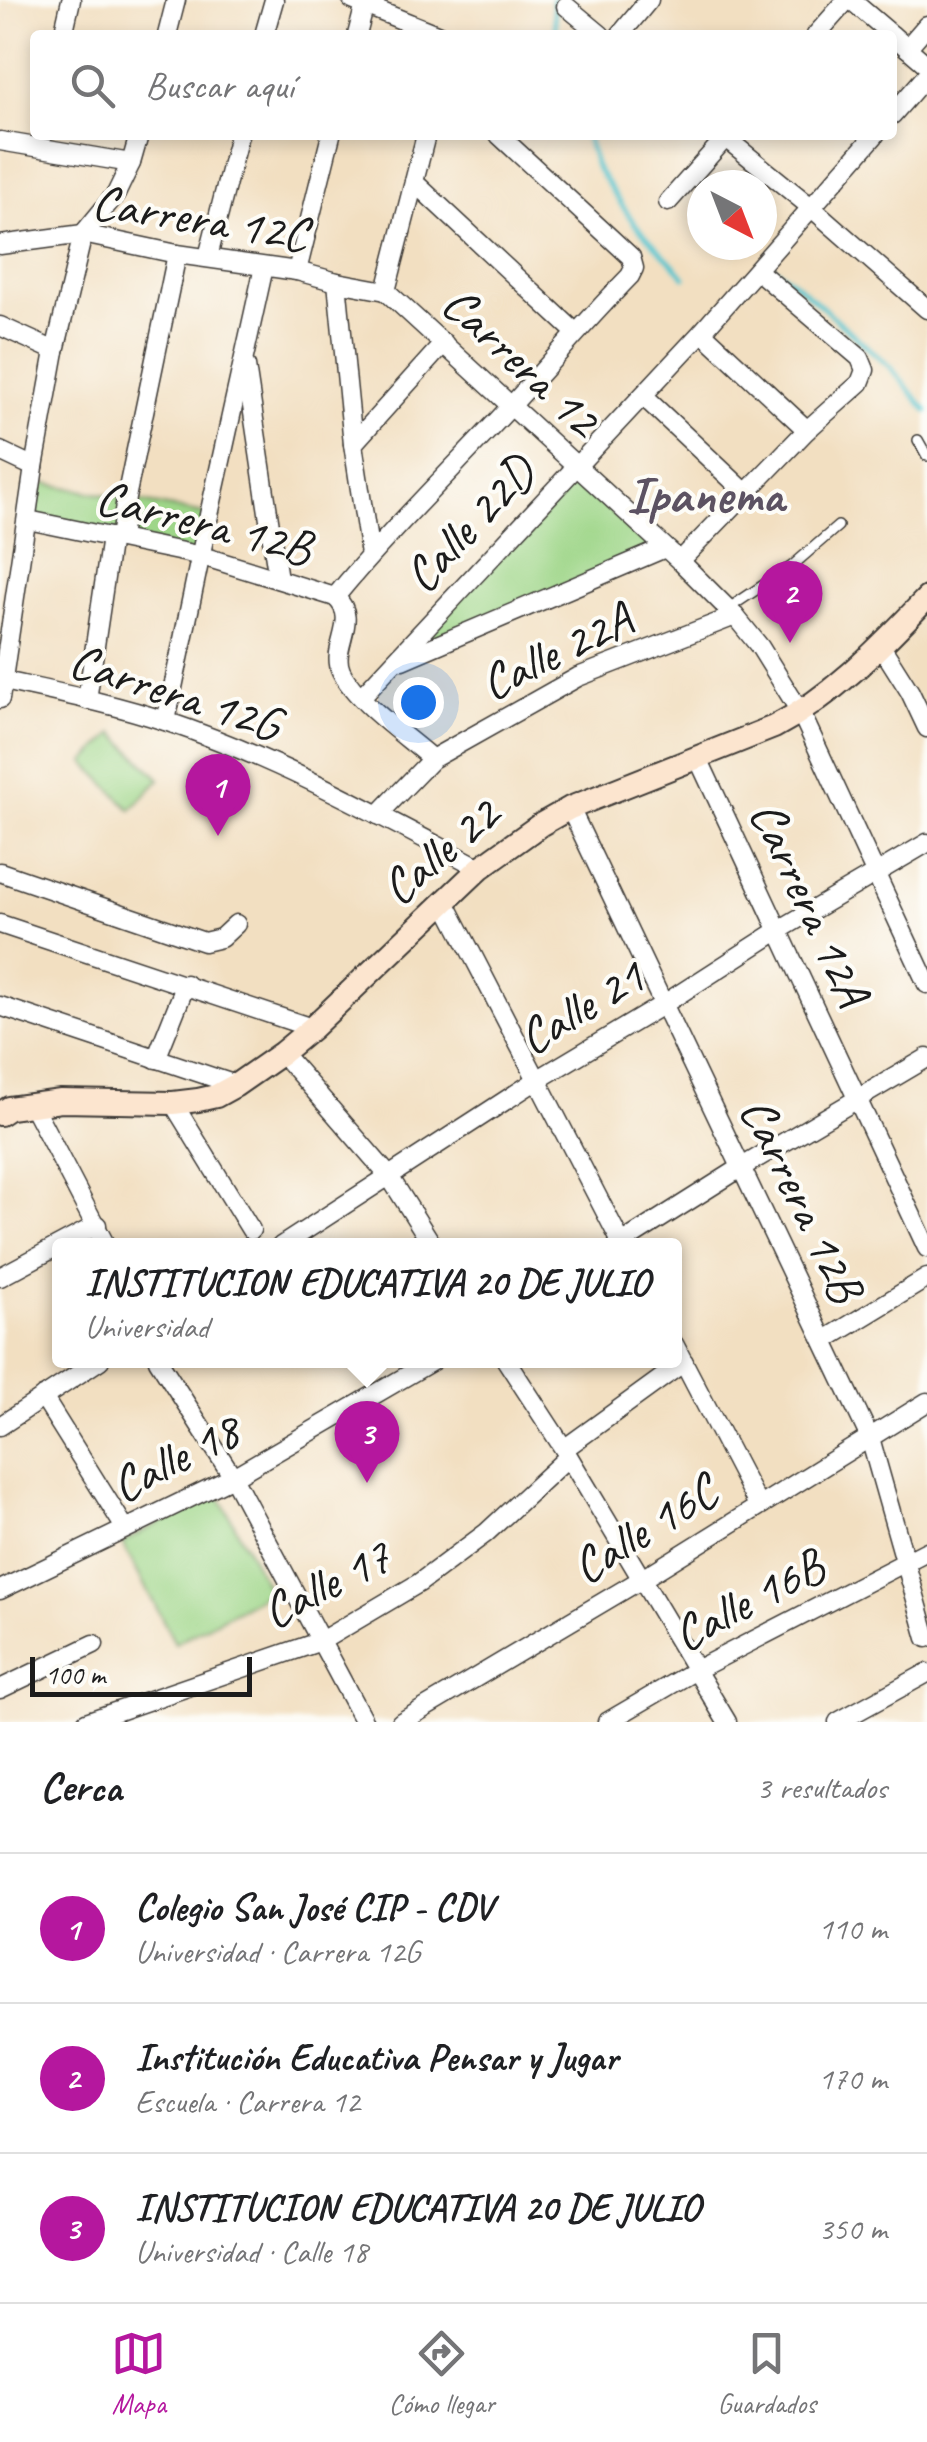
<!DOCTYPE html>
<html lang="es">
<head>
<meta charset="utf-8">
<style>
	body { margin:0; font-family:Caveat,sans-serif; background:#f6f6f6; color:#202124 }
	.compass { position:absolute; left:687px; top:170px; width:90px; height:90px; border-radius:50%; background:#fff; box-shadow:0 5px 15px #0003; rotate:138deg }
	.scale { position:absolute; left:30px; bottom:25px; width:222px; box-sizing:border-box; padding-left:10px; border:5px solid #1c1c1c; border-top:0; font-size:28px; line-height:35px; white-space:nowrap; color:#1c1c1c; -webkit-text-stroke:8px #fdfcf7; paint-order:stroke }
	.you { position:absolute; left:418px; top:702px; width:35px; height:35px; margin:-25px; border:8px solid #fff; border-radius:50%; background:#1a73e8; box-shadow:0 0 0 15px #1a73e833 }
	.badge { display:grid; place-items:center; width:65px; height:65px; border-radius:50%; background:#b5179e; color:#fff; font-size:32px; font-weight:700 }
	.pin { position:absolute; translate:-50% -82px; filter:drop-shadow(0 2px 5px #0008) }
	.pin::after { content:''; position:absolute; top:52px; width:35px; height:30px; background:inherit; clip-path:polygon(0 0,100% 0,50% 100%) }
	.popup { position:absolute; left:52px; top:1238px; width:630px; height:130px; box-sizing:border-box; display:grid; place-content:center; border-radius:10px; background:#fff; filter:drop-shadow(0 2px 8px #0005); font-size:32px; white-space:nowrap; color:#757577 }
	.popup b { font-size:38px; color:#202124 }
	.popup::after { content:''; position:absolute; left:50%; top:100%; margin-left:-20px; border:20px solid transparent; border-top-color:#fff }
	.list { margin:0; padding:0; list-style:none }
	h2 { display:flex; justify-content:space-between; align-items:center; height:130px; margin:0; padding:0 40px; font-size:42px }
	h2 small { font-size:32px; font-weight:400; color:#757577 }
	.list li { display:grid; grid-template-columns:65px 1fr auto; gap:30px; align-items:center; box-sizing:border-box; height:150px; padding:0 40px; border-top:2px solid #e0e0e0 }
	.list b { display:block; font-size:38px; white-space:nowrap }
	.list p { margin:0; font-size:32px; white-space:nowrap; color:#757577 }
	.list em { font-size:32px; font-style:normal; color:#757577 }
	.icon { flex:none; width:55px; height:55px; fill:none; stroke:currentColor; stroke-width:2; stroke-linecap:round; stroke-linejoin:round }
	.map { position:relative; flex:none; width:927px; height:1722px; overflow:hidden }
	.search { position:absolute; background:#fff; box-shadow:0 5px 15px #0003; left:30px; right:30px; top:30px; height:110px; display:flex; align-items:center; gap:25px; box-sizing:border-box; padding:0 35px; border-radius:10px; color:#757577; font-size:38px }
	.sheet { height:580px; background:#fff }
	nav { display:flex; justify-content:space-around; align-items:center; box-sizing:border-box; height:140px; border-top:2px solid #e0e0e0; background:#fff; font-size:28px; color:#757577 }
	nav a { display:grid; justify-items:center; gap:5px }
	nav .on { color:#b5179e }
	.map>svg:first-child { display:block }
	.green { fill:#9ed688; stroke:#5d7952; stroke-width:2.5 }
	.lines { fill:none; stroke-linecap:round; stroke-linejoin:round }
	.stream { stroke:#58c5ce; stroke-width:5 }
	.lane-casing { stroke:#3c3935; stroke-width:12 }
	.street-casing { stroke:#3c3935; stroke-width:21 }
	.secondary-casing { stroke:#3c3935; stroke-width:26 }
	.lane { stroke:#fff; stroke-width:9 }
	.street { stroke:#fff; stroke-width:18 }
	.secondary { stroke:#fce5cf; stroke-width:22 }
	.labels { text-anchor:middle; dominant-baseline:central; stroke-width:8; stroke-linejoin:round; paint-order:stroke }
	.street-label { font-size:50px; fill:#1c1c1c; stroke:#fdfcf7 }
	.neighbourhood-label { font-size:52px; font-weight:bold; fill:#5c5262; stroke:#fdfcf7 }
</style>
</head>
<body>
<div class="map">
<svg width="927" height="1722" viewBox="0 0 927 1722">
	<rect width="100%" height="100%" fill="#fdfcf7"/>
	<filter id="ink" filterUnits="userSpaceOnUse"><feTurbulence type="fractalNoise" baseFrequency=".01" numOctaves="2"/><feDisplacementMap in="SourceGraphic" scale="20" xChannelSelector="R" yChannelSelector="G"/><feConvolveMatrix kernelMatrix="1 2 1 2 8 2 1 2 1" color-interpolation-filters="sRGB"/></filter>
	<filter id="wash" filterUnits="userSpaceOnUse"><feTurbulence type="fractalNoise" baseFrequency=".0048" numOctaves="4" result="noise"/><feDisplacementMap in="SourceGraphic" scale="40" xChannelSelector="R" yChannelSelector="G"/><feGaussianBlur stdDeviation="2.25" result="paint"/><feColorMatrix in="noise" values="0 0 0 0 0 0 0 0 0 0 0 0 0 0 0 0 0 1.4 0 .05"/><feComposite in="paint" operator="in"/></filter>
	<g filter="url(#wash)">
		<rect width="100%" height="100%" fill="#f2dfc1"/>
		<g class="green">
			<polygon points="577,466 665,548 392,665"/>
			<polygon points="33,481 209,515 202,556 28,520"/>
			<polygon points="114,733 160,779 131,810 85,762"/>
			<polygon points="217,1492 270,1592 175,1643 122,1543"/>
		</g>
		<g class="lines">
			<g class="stream">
				<polyline points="553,0 556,35"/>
				<polyline points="586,135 596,167 634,223 685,277"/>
				<polyline points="773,267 795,283 890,367 927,411"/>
			</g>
		</g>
	</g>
	<g filter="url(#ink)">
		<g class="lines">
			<defs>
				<g id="lane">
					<polyline points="918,440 927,456"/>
					<polyline points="729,608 792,566 838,526"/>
				</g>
				<g id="street">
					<polyline points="352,0 439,35"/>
					<polyline points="851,0 892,35"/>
					<polyline points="566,6 601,35"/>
					<polyline points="63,35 71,0"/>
					<polyline points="167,35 176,0"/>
					<polyline points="264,35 274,0"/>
					<polyline points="357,35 365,4"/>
					<polyline points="620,35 649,0"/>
					<polyline points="816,35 847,0"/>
					<polyline points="892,35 927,65"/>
					<polyline points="907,48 927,25"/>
					<polyline points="892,115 927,75"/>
					<polyline points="722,135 812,208 927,309"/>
					<polyline points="0,141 131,163"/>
					<polyline points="414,182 575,332"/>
					<polyline points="668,202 728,135"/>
					<polyline points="0,245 83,234 177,254 297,271 337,282 386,291"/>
					<polyline points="208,257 239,135"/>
					<polyline points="297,271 331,135"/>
					<polyline points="337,282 353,444 370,555"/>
					<polyline points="386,291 680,561 735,616 760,647 801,713 927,984"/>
					<polyline points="386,291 426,135"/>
					<polyline points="0,326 55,351"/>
					<polyline points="702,332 807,430"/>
					<polyline points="246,366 278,579"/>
					<polyline points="643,396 746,493"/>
					<polyline points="353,444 444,343"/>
					<polyline points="0,451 34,467"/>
					<path d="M 28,520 L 202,556 L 335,597 C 361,619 330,647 341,671 C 356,702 406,736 432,759"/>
					<polyline points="120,538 126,498 177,254"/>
					<polyline points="680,561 807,430 860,383 865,370 860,358 758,271"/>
					<path d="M 335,597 C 390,530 452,470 511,406 C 551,362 589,318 630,276 L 634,268 L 631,257 L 499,135"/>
					<polyline points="881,646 910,692 927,728"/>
					<polyline points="402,660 665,548"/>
					<path d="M 4,681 C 59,693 115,704 168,722 C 276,758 379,815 480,868"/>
					<polyline points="361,697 702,332 875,135"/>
					<polyline points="0,699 34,467 55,351 83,234 116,194 131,163 139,135"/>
					<polyline points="87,700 111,537"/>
					<polyline points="166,721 209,515 264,267"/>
					<polyline points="697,756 927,1248"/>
					<polyline points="570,808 870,1438 927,1638"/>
					<polyline points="378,815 432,759 578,677 735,616"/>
					<polyline points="0,872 204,942 221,938 236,924"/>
					<polyline points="444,900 623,1246"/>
					<polyline points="0,924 312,1028"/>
					<polyline points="0,1006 236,1085"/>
					<polyline points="282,1053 389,1176 433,1246"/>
					<polyline points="156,1059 186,984"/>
					<polyline points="173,1103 251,1230"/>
					<polyline points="32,1104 106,1246"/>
					<polyline points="281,1246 537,1080 664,1004 779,930 927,843"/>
					<polyline points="617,1246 742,1167 927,1058"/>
					<polyline points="0,1277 97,1225"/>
					<polyline points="825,1340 927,1278"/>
					<polyline points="674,1344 758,1505"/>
					<polyline points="158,1360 233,1477 364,1722"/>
					<polyline points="506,1360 564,1449 727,1722"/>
					<polyline points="43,1397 125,1528"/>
					<polyline points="0,1426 100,1360"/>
					<polyline points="564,1449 684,1362"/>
					<polyline points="0,1590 233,1477 434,1360"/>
					<polyline points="0,1689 94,1644"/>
					<polyline points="86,1722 321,1641 419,1583 486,1533 568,1457"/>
					<polyline points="401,1722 642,1579 927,1402"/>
					<polyline points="607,1722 696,1670 927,1551"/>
					<polyline points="838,1722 927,1673"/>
				</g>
				<path id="secondary" d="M 0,1114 L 9,1108 L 61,1101 L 173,1103 L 198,1100 L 216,1096 L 236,1085 L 282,1053 L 312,1028 L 480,868 L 540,825 L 570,808 L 774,727 C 835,695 880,647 927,598"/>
			</defs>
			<use href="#lane" class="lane-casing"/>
			<use href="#street" class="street-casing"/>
			<use href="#secondary" class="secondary-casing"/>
			<use href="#lane" class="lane"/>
			<use href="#street" class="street"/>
			<use href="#secondary" class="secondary"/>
		</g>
	</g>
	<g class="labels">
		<g class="street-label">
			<text transform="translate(200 218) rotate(9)">Carrera 12C</text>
			<text transform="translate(521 361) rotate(43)">Carrera 12</text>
			<text transform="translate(204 522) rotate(14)">Carrera 12B</text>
			<text transform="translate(469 524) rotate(-47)">Calle 22D</text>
			<text transform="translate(556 651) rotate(-26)">Calle 22A</text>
			<text transform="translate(175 692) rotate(18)">Carrera 12G</text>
			<text transform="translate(440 851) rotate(-40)">Calle 22</text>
			<text transform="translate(810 903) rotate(65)">Carrera 12A</text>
			<text transform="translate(581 1007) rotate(-31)">Calle 21</text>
			<text transform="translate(802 1199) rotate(64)">Carrera 12B</text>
			<text transform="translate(175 1458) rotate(-27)">Calle 18</text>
			<text transform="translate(644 1529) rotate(-32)">Calle 16C</text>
			<text transform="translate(326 1584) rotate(-27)">Calle 17</text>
			<text transform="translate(748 1600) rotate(-28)">Calle 16B</text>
		</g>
		<g class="neighbourhood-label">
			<text x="705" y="495">Ipanema</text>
		</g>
	</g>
</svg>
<svg class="compass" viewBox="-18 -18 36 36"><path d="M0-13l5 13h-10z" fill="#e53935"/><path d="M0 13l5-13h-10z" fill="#757577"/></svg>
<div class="scale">100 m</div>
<div class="you"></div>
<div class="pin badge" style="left:218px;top:836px">1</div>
<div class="pin badge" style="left:790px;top:643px">2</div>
<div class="pin badge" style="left:367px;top:1483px">3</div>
<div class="popup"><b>INSTITUCION EDUCATIVA 20 DE JULIO</b>Universidad</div>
<div class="search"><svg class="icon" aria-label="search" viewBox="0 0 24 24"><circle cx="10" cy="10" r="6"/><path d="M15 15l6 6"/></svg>Buscar aquí</div>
</div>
<section class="sheet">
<h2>Cerca<small>3 resultados</small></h2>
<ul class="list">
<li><span class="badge">1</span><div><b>Colegio San José CIP - CDV</b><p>Universidad · Carrera 12G</p></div><em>110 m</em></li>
<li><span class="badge">2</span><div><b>Institución Educativa Pensar y Jugar</b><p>Escuela · Carrera 12</p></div><em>170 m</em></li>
<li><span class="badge">3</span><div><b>INSTITUCION EDUCATIVA 20 DE JULIO</b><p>Universidad · Calle 18</p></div><em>350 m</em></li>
</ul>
</section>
<nav>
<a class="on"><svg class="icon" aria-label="map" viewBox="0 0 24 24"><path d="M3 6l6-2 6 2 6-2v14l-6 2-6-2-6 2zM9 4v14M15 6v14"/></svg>Mapa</a>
<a><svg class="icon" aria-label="directions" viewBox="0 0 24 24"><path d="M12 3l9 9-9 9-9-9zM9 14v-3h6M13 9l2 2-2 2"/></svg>Cómo llegar</a>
<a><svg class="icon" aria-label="saved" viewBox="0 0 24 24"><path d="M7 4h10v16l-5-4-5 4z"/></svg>Guardados</a>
</nav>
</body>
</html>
